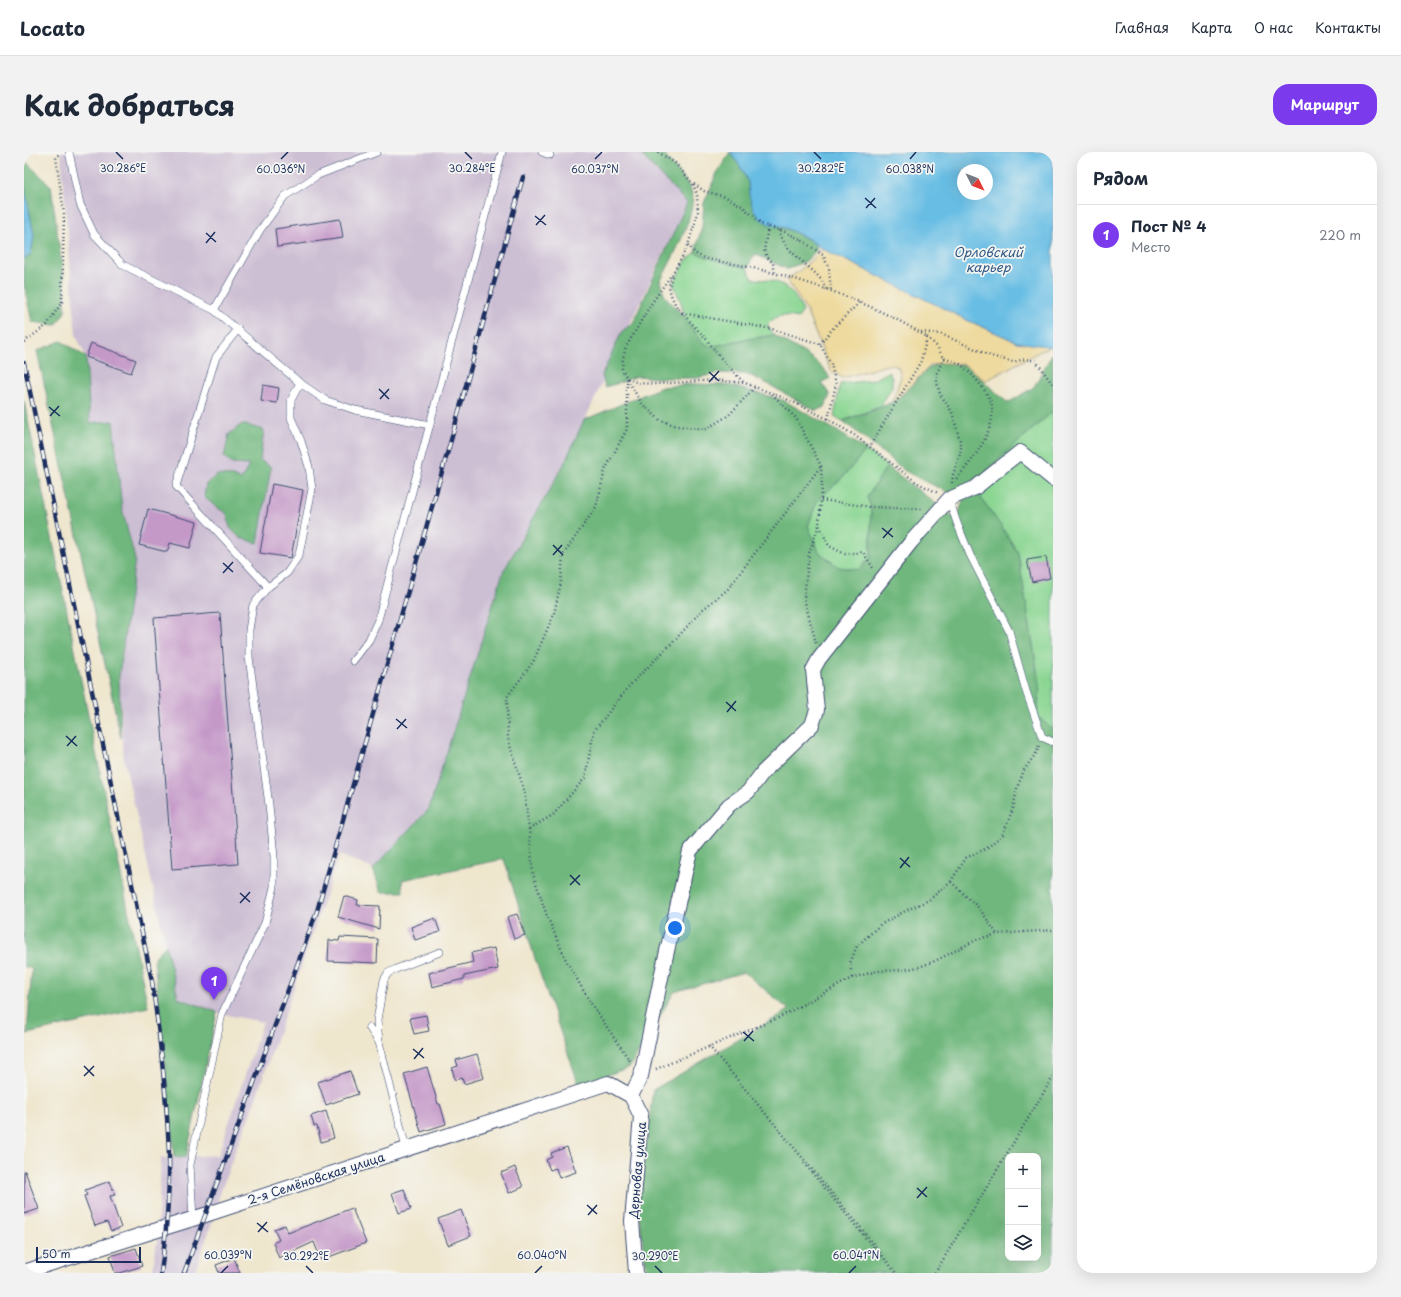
<!DOCTYPE html>
<html lang="ru">
<head>
<meta charset="utf-8">
<style>
	body { margin:0; font-family:"Playpen Sans",sans-serif; background:#f2f2f3; color:#1f2937 }
	.controls { position:absolute; right:12px; bottom:12px; display:grid; overflow:hidden; border-radius:8px; box-shadow:0 4px 16px #0002 }
	.controls button { width:36px; height:36px; display:grid; place-items:center; padding:0; border:0; border-bottom:1px solid #e0e1e3; background:#fff; color:#1f2937; font:20px sans-serif }
	.compass { position:absolute; left:933px; top:12px; width:36px; height:36px; border-radius:50%; background:#fff; box-shadow:0 4px 16px #0002; rotate:132deg }
	.scale { position:absolute; left:12px; bottom:10px; width:105px; box-sizing:border-box; padding-left:4px; border:2px solid #1b2f5e; border-top:0; font-size:11px; line-height:14px; white-space:nowrap; color:#1b2f5e; -webkit-text-stroke:3px #f6f6f2; paint-order:stroke }
	.you { position:absolute; left:651px; top:776px; width:14px; height:14px; margin:-10px; border:3px solid #fff; border-radius:50%; background:#1a73e8; box-shadow:0 0 0 6px #1a73e833 }
	.badge { display:grid; place-items:center; width:26px; height:26px; border-radius:50%; background:#7c3aed; color:#fff; font-size:13px; font-weight:700 }
	.pin { position:absolute; translate:-50% -33px; filter:drop-shadow(0 1px 2px #0008) }
	.pin::after { content:''; position:absolute; top:21px; width:14px; height:12px; background:inherit; clip-path:polygon(0 0,100% 0,50% 100%) }
	.list { margin:0; padding:0; list-style:none }
	h2 { display:flex; justify-content:space-between; align-items:center; height:52px; margin:0; padding:0 16px; font-size:17px }
	h2 small { font-size:13px; font-weight:400; color:#747a83 }
	.list li { display:grid; grid-template-columns:26px 1fr auto; gap:12px; align-items:center; box-sizing:border-box; height:60px; padding:0 16px; border-top:1px solid #e0e1e3 }
	.list b { display:block; font-size:15px; white-space:nowrap }
	.list p { margin:0; font-size:13px; white-space:nowrap; color:#747a83 }
	.list em { font-size:13px; font-style:normal; color:#747a83 }
	.icon { flex:none; width:22px; height:22px; fill:none; stroke:currentColor; stroke-width:2; stroke-linecap:round; stroke-linejoin:round }
	.map { position:relative; flex:none; width:1029px; height:1121px; overflow:hidden; border-radius:16px }
	header { display:flex; align-items:center; gap:24px; box-sizing:border-box; height:56px; padding:0 20px; background:#fff; border-bottom:1px solid #e0e1e3 }
	header strong { font-size:19px }
	nav { display:flex; gap:22px; margin-inline-start:auto; font-size:14px }
	.intro { display:flex; align-items:center; justify-content:space-between; box-sizing:border-box; height:96px; padding:0 24px }
	h1 { margin:0; font-size:28px }
	.button { padding:10px 18px; border-radius:16px; background:#7c3aed; color:#fff; font-size:14px; font-weight:700 }
	main { display:flex; gap:24px; padding:0 24px }
	aside { flex:1; background:#fff; border-radius:16px; box-shadow:0 4px 16px #0002 }
	.map>svg:first-child { display:block }
	.industrial { fill:#ccbed3 }
	.green { fill:#8bd693; stroke:#538278 }
	.forest { fill:#70b77d; stroke:#46736e; fill-rule:evenodd }
	.sand { fill:#eeda9e; stroke:#84847e }
	.water { fill:#67bde4; stroke:#4176a1; fill-rule:evenodd }
	.building { fill:#c499c8 }
	.lines { fill:none; stroke-linecap:round; stroke-linejoin:round }
	.service-casing { stroke:#3b4a6f; stroke-width:8 }
	.minor-casing { stroke:#3b4a6f; stroke-width:16 }
	.path { stroke:#3b4a6f; stroke-width:2.5; stroke-dasharray:1 3; stroke-linecap:butt }
	.service { stroke:#fff; stroke-width:7 }
	.minor { stroke:#fff; stroke-width:14 }
	.rail-casing { stroke:#1b2f5e; stroke-width:4.5 }
	.rail { stroke:#f6f6f2; stroke-width:3; stroke-dasharray:9; stroke-linecap:butt }
	.ticks { fill:none; stroke:#1b2f5e; stroke-width:1.5 }
	.labels { text-anchor:middle; dominant-baseline:central; stroke-width:3.5; stroke-linejoin:round; paint-order:stroke }
	.street-label { font-size:12px; fill:#1b2f5e; stroke:#f6f6f2 }
	.water-label { font-size:13px; font-style:italic; fill:#325a86; stroke:#f6f6f2 }
	.ticks-label { font-size:10px; text-anchor:middle; fill:#1b2f5e; stroke:#f6f6f2; stroke-width:3.5; stroke-linejoin:round; paint-order:stroke }
</style>
</head>
<body>
<header>
<strong>Locato</strong>
<nav><a>Главная</a><a>Карта</a><a>О нас</a><a>Контакты</a></nav>
</header>
<div class="intro"><h1>Как добраться</h1><a class="button">Маршрут</a></div>
<main>
<div class="map">
<svg width="1029" height="1121" viewBox="0 0 1029 1121">
	<rect width="100%" height="100%" fill="#f6f6f2"/>
	<filter id="ink" filterUnits="userSpaceOnUse"><feTurbulence type="fractalNoise" baseFrequency=".025" numOctaves="2"/><feDisplacementMap in="SourceGraphic" scale="8" xChannelSelector="R" yChannelSelector="G"/><feConvolveMatrix kernelMatrix="1 2 1 2 8 2 1 2 1" color-interpolation-filters="sRGB"/></filter>
	<filter id="wash" filterUnits="userSpaceOnUse"><feTurbulence type="fractalNoise" baseFrequency=".012" numOctaves="4" result="noise"/><feDisplacementMap in="SourceGraphic" scale="16" xChannelSelector="R" yChannelSelector="G"/><feGaussianBlur stdDeviation="0.9" result="paint"/><feColorMatrix in="noise" values="0 0 0 0 0 0 0 0 0 0 0 0 0 0 0 0 0 1.4 0 .05"/><feComposite in="paint" operator="in"/></filter>
	<g filter="url(#wash)">
		<rect width="100%" height="100%" fill="#efe6ce"/>
		<polygon class="industrial" points="37,0 615,0 663,51 540,312 479,420 405,657 349,717 315,703 257,874 227,960 210,1002 196,1042 188,1071 170,1121 128,1121 133,1090 137,1006 194,1003 239,870 198,862 154,846 100,608 95,524 111,407 98,357 89,269 66,272 62,205 52,183"/>
		<g class="green">
			<path d="M 671,100 L 690,108 L 723,116 L 729,127 C 758,128 766,133 779,159 L 774,166 C 760,163 754,161 743,173 L 750,183 L 711,189 L 687,195 L 678,190 L 661,166 L 657,150 L 649,131 L 662,109 Z"/>
			<polygon points="865,220 868,227 868,235 857,254 819,269 810,265 816,232 849,228"/>
			<polygon points="1029,259 1029,578 1013,564 1016,536 994,401 977,374 947,332"/>
			<polygon points="842,298 863,314 843,345 847,355 847,405 835,418 814,415 795,400 784,374 793,349 817,327"/>
		</g>
		<g class="forest">
			<path d="M 615,0 L 641,0 L 640,2 C 647,14 659,23 666,36 C 677,57 646,110 636,130 L 641,144 L 661,166 L 678,190 L 687,195 L 711,189 L 750,183 C 767,194 799,208 806,227 L 797,230 L 806,243 L 801,255 L 792,259 L 744,232 L 723,222 L 695,221 L 673,226 L 633,226 L 613,224 L 598,230 L 581,235 L 578,223 L 598,179 L 609,171 L 663,51 Z"/>
			<path d="M 706,0 L 716,14 L 724,30 L 725,43 L 745,72 C 763,76 777,82 792,93 L 793,98 L 782,109 L 763,117 L 731,102 L 723,116 L 690,108 L 671,100 L 678,75 L 680,51 L 693,21 Z"/>
			<polygon points="0,10 2,10 27,34 41,137 41,160 32,173 8,170 0,132 0,107 7,101 10,84 0,32"/>
			<polygon points="37,189 62,205 66,271 89,269 98,357 111,407 95,524 97,586 13,199"/>
			<path d="M 1028,202 L 1029,202 L 1029,259 L 947,332 L 977,374 L 994,401 L 1016,536 L 1013,564 L 1029,578 L 1029,1121 L 623,1121 L 614,1058 L 629,938 L 765,858 L 720,820 L 650,840 L 606,915 L 555,933 L 513,813 L 480,707 L 378,728 L 379,740 L 357,740 L 349,717 L 405,657 L 479,420 L 540,312 L 560,268 L 638,235 L 668,232 L 704,233 L 759,248 L 813,279 L 842,298 L 817,327 L 793,349 L 784,374 L 795,400 L 814,415 L 835,418 L 847,405 L 847,355 L 843,345 L 863,314 L 933,368 L 939,348 L 881,319 L 819,269 C 833,264 861,255 873,247 C 901,227 902,200 944,215 L 984,251 L 1010,235 ZM 984,1004 L 1014,1004 L 1014,1106 L 984,1106 Z"/>
			<polygon points="0,249 124,855 3,882 8,816 0,815"/>
			<polygon points="218,272 240,278 236,308 247,315 234,391 216,386 206,376 203,362 191,354 180,345 182,332 193,323 209,324 217,328 225,313 208,312 200,305 205,282"/>
			<polygon points="142,793 154,846 193,860 162,1005 150,1005 130,806"/>
		</g>
		<polygon class="sand" points="799,97 943,168 993,190 1026,194 961,229 944,215 937,212 917,211 907,213 873,247 868,250 877,225 874,215 867,212 819,226 807,219 782,158 763,128 781,114"/>
		<g class="water">
			<path d="M 706,0 L 1029,0 L 1029,195 L 993,190 L 943,168 L 799,97 L 781,85 L 761,76 L 745,72 L 736,67 L 729,57 L 725,43 L 724,30 L 716,14 ZM 939,18 L 963,18 L 963,42 L 939,42 Z"/>
			<polygon points="0,32 10,84 7,102 0,107"/>
		</g>
		<g id="blocks">
			<g class="building">
				<polygon points="316,67 319,86 253,95 251,77"/>
				<polygon points="67,191 112,208 107,221 62,205"/>
				<polygon points="239,233 255,236 253,251 237,249"/>
				<polygon points="248,332 279,338 267,406 236,401"/>
				<polygon points="124,357 173,370 166,396 146,391 143,400 115,393"/>
				<polygon points="1022,405 1026,426 1008,430 1003,408"/>
				<polygon points="196,461 214,712 148,717 130,466"/>
				<polygon points="320,744 334,748 333,753 356,754 355,777 314,765"/>
				<polygon points="493,762 501,783 490,787 483,765"/>
				<polygon points="411,766 416,780 391,788 387,775"/>
				<polygon points="316,785 354,787 353,811 304,809 305,788 315,789"/>
				<polygon points="470,796 474,817 440,824 440,827 408,835 405,821 449,810 447,801"/>
				<polygon points="402,863 405,879 390,882 386,866"/>
				<polygon points="453,902 460,926 440,932 438,926 431,928 428,916 434,914 432,908"/>
				<polygon points="403,915 414,952 416,952 422,972 397,980 380,922"/>
				<polygon points="326,919 334,942 302,953 294,930"/>
				<polygon points="302,959 310,986 297,990 293,974 290,974 287,964"/>
				<polygon points="543,995 552,1020 535,1026 532,1016 526,1018 522,1008 528,1005 527,1001"/>
				<polygon points="491,1015 499,1035 485,1041 477,1021"/>
				<polygon points="0,1019 1,1019 15,1057 0,1062"/>
				<polygon points="86,1029 91,1043 86,1044 97,1076 87,1079 83,1070 71,1074 60,1044 63,1043 61,1038"/>
				<polygon points="380,1037 387,1057 375,1061 368,1041"/>
				<polygon points="328,1056 342,1091 297,1108 290,1090 255,1106 249,1091 255,1088 250,1077 261,1073 264,1081"/>
				<polygon points="437,1058 447,1084 424,1093 414,1067"/>
				<polygon points="112,1096 118,1114 96,1121 91,1121 86,1104"/>
				<polygon points="210,1106 216,1121 195,1121 192,1113"/>
			</g>
		</g>
	</g>
	<g filter="url(#ink)">
		<use href="#blocks" fill-opacity="0" stroke="#3b4a6f" stroke-width="1"/>
		<g class="lines">
			<defs>
				<g id="service">
					<polyline points="45,0 56,52 70,82 99,113 190,158 276,231 301,248 331,258 406,273"/>
					<polyline points="518,0 526,3"/>
					<polyline points="190,158 236,78 261,44 294,23 353,0"/>
					<polyline points="214,177 192,205 152,334 244,435"/>
					<polyline points="925,347 933,371 946,403 985,479 1002,539 1018,585 1029,590"/>
					<polyline points="329,509 345,488 354,468 478,0"/>
					<polyline points="345,875 355,890"/>
					<polyline points="382,996 355,890 353,868 360,828 364,821 372,817 416,800"/>
					<polyline points="169,1067 166,1013 198,862 241,771 250,735 250,705 245,653 225,505 225,478 229,453 244,435 263,421 275,403 288,337 285,315 277,289 267,266 267,248 276,231"/>
				</g>
				<g id="minor">
					<polyline points="607,944 617,924 638,821 666,699 705,653 724,640 739,620 788,573 793,558 789,518 795,507 887,390 925,347 951,336 996,300 1029,327"/>
					<polyline points="0,1120 181,1063 584,931 607,944 617,964 608,1069 612,1121"/>
				</g>
			</defs>
			<use href="#service" class="service-casing"/>
			<use href="#minor" class="minor-casing"/>
			<g class="path">
				<polyline points="634,0 651,11 669,32 673,42 674,61 664,93 656,109 648,122 627,152 602,195 599,206 598,217 603,226 614,231 632,232 691,228 721,231 739,238 763,247 804,267 830,283 892,330 914,341"/>
				<polyline points="670,32 680,39 702,45 718,54 738,72 761,80 776,87 799,103 805,117 807,140"/>
				<polyline points="744,75 740,98 743,105 749,111 751,121"/>
				<path d="M 755,78 C 760,99 781,110 794,124 C 798,128 800,133 803,138"/>
				<path d="M 664,93 C 666,95 668,98 670,100 C 677,108 705,111 716,113 C 778,126 850,151 903,185 L 897,209 L 846,294"/>
				<polyline points="648,124 645,134 647,143 652,154 683,188 696,205 720,231"/>
				<polyline points="658,161 748,177 796,192 807,212 812,232 804,267"/>
				<polyline points="897,180 917,182 967,204 989,210 1002,207 1012,209 1029,233"/>
				<path d="M 903,185 C 906,188 911,192 914,196 C 916,199 917,204 920,206 C 925,209 933,209 937,213 C 946,219 967,243 968,254 C 972,279 947,311 931,328"/>
				<polyline points="0,190 23,173 38,150 40,62 32,5 35,2"/>
				<polyline points="796,192 810,175 836,150"/>
				<polyline points="920,206 913,221 913,231 916,242 928,260 937,292 937,299 929,323 928,331"/>
				<polyline points="603,226 603,277 581,318 572,355 539,403 537,430 530,462 509,510 483,545 484,587 500,638 505,677 509,722 523,764 542,808 566,850 606,909"/>
				<polyline points="603,227 618,252 636,268 653,274 682,277 705,263 731,235"/>
				<polyline points="748,242 772,266 797,314 798,335 795,373 805,394 821,402 839,400 849,416"/>
				<polyline points="797,348 847,355 898,357"/>
				<polyline points="792,491 780,446 785,401 795,373"/>
				<polyline points="505,677 529,663 561,626 570,579 606,533 651,488 678,458 703,438 797,314"/>
				<polyline points="927,730 955,756 973,782"/>
				<polyline points="828,826 826,811 833,794 856,773 883,758 905,748 927,729 942,706 963,696 979,682 989,657 993,636 1000,618 1013,600 1015,593"/>
				<polyline points="685,894 838,1077 872,1121"/>
				<polyline points="632,917 754,866 828,826 853,819 877,818 895,815 911,809 954,787 973,782 1029,778"/>
				<polyline points="780,1011 859,1107"/>
				<polyline points="911,1121 1029,925"/>
			</g>
			<use href="#service" class="service"/>
			<use href="#minor" class="minor"/>
			<defs>
				<g id="rail">
					<path d="M 0,211 L 128,829 C 136,886 143,944 145,1002 C 146,1042 142,1082 137,1121"/>
					<polyline points="160,1121 293,759 429,281 499,25"/>
				</g>
			</defs>
			<use href="#rail" class="rail-casing"/>
			<use href="#rail" class="rail"/>
		</g>
	</g>
	<path class="ticks" d="M 92,0 L 99,7M 441,0 L 448,7M 790,0 L 797,7M 257,7 L 264,0M 571,7 L 578,0M 886,7 L 892,0M 841,46 L 852,56M 842,56 L 851,46M 511,64 L 522,73M 512,73 L 521,63M 182,81 L 192,90M 182,91 L 191,80M 685,220 L 695,229M 685,230 L 695,219M 355,237 L 365,247M 356,247 L 365,237M 25,255 L 36,264M 26,264 L 35,254M 858,376 L 869,385M 859,386 L 868,376M 529,393 L 539,403M 529,403 L 538,393M 199,411 L 209,420M 199,421 L 209,410M 702,550 L 712,559M 703,560 L 712,549M 372,567 L 383,576M 373,577 L 382,567M 42,584 L 53,594M 43,594 L 52,584M 876,706 L 886,715M 876,716 L 885,705M 546,723 L 556,733M 546,733 L 556,723M 216,741 L 226,750M 216,751 L 226,740M 719,880 L 730,889M 720,889 L 729,879M 389,897 L 400,906M 390,907 L 399,896M 60,914 L 70,924M 60,924 L 70,914M 893,1036 L 903,1045M 893,1046 L 903,1035M 563,1053 L 573,1062M 564,1063 L 573,1053M 233,1071 L 244,1080M 234,1080 L 243,1070M 282,1114 L 289,1121M 631,1114 L 638,1121M 197,1121 L 204,1114M 511,1121 L 518,1114M 825,1121 L 832,1114"/>
	<g class="labels">
		<g class="street-label">
			<text transform="translate(613 1018) rotate(-85)">Дерновая улица</text>
			<text transform="translate(292 1026) rotate(-18)">2-я Семёновская улица</text>
		</g>
		<g class="water-label">
			<text x="964" y="99">Орловский<tspan x="964" dy="15">карьер</tspan></text>
		</g>
	</g>
	<g class="ticks-label">
		<text x="448" y="20">30.284°E</text>
		<text x="99" y="20">30.286°E</text>
		<text x="797" y="20">30.282°E</text>
		<text x="257" y="21">60.036°N</text>
		<text x="571" y="21">60.037°N</text>
		<text x="886" y="21">60.038°N</text>
		<text x="204" y="1107">60.039°N</text>
		<text x="518" y="1107">60.040°N</text>
		<text x="832" y="1107">60.041°N</text>
		<text x="282" y="1108">30.292°E</text>
		<text x="631" y="1108">30.290°E</text>
	</g>
</svg>
<div class="controls">
<button>+</button>
<button>−</button>
<button><svg class="icon" aria-label="layers" viewBox="0 0 24 24"><path d="M12 4l9 5-9 5-9-5zM3 14l9 5 9-5"/></svg></button>
</div>
<svg class="compass" viewBox="-18 -18 36 36"><path d="M0-13l5 13h-10z" fill="#e53935"/><path d="M0 13l5-13h-10z" fill="#747a83"/></svg>
<div class="scale">50 m</div>
<div class="you"></div>
<div class="pin badge" style="left:190px;top:848px">1</div>
</div>
<aside>
<h2>Рядом<small></small></h2>
<ul class="list">
<li><span class="badge">1</span><div><b>Пост № 4</b><p>Место</p></div><em>220 m</em></li>
</ul>
</aside>
</main>
</body>
</html>
